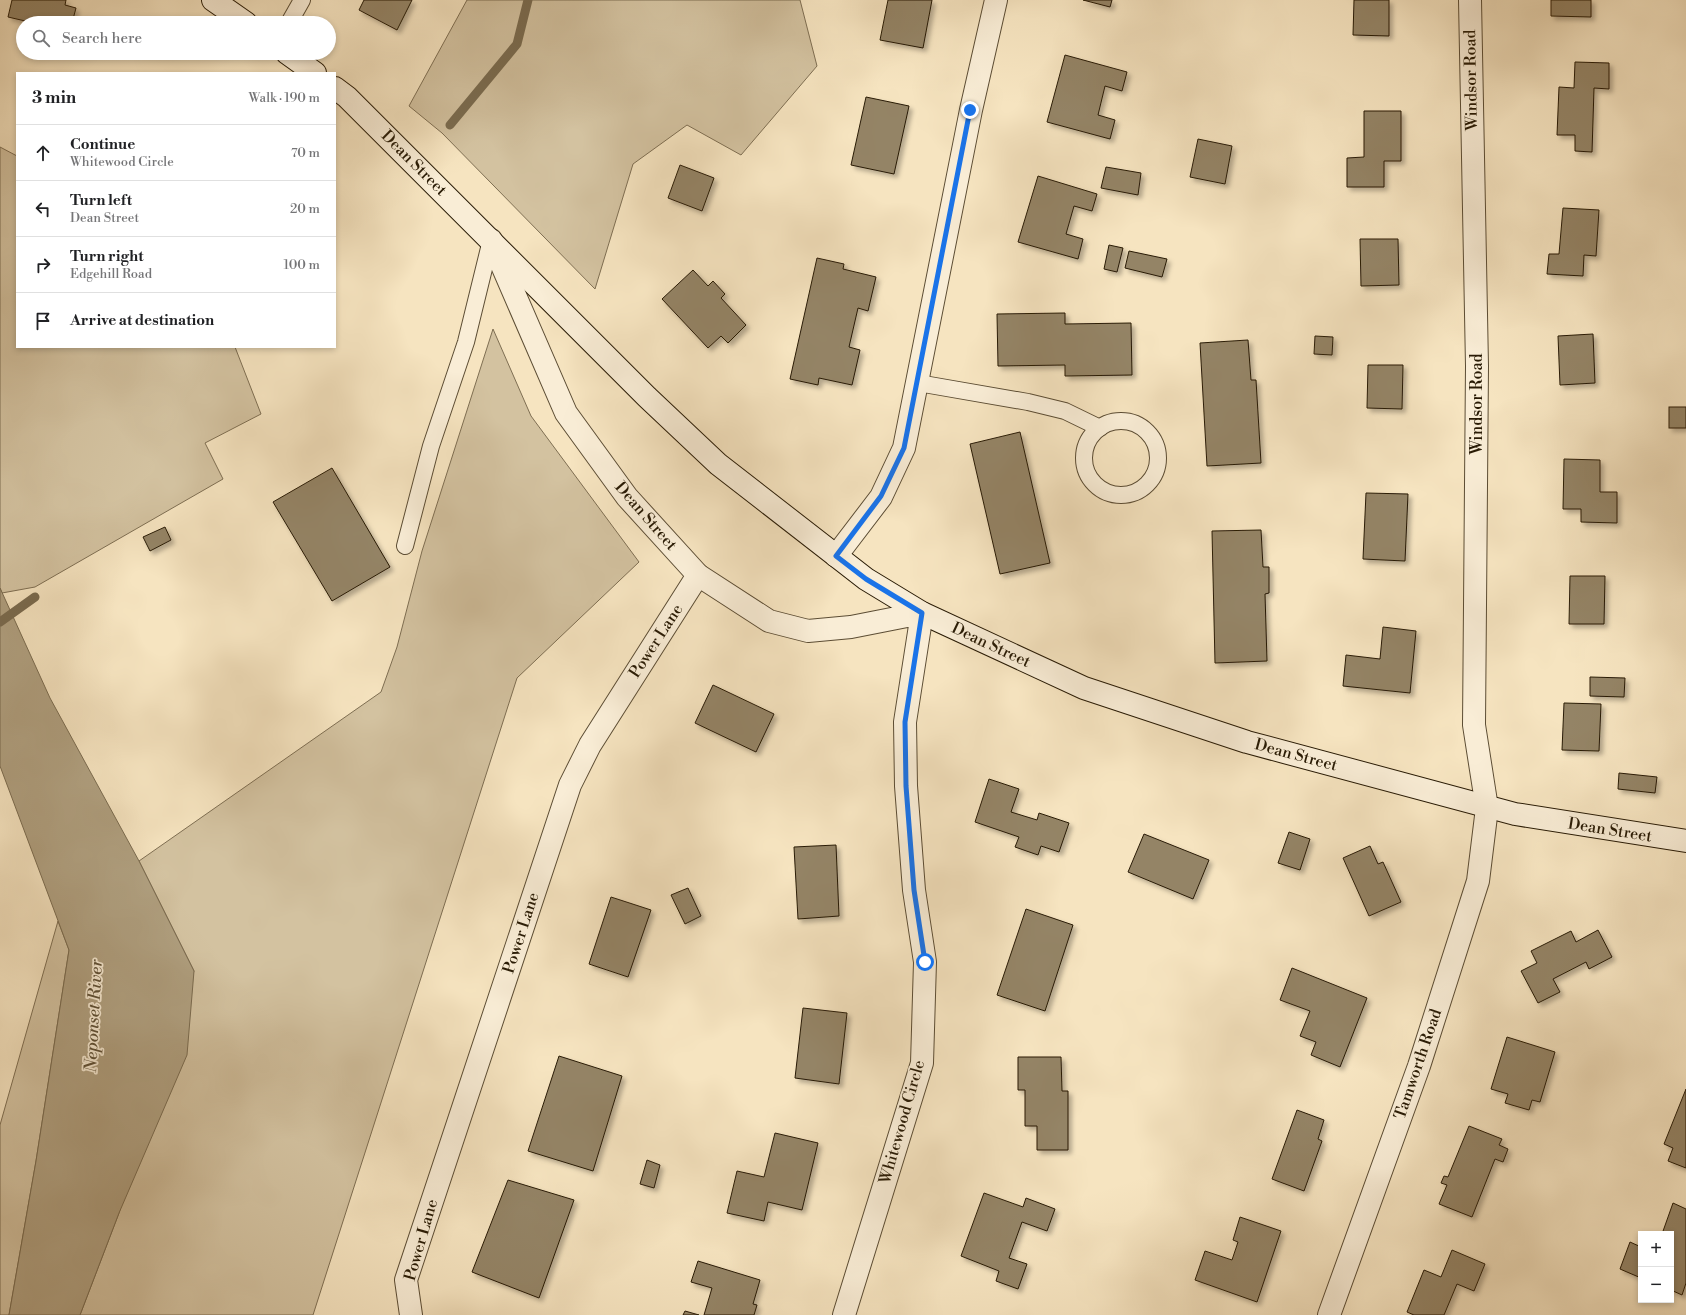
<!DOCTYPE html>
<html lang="en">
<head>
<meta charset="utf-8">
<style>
	body { margin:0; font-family:"Libre Bodoni",serif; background:#f2f2f2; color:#202124 }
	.controls { position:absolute; right:12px; bottom:12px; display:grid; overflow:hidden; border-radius:0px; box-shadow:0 2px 6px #0003 }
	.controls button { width:36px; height:36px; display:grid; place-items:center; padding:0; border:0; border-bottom:1px solid #e0e0e0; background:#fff; color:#202124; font:20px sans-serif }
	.stop { position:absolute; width:12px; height:12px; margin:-9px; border:3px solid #1a73e8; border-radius:50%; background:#fff }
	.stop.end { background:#1a73e8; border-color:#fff; box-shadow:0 1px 4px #0008 }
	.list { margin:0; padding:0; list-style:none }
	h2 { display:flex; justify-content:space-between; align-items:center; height:52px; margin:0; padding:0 16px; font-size:17px }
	h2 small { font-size:13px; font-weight:400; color:#757577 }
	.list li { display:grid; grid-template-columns:26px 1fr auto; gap:12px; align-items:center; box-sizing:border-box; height:56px; padding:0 16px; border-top:1px solid #e0e0e0 }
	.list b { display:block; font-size:15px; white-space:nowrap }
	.list p { margin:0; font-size:13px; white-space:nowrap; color:#757577 }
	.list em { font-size:13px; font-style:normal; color:#757577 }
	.icon { flex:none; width:22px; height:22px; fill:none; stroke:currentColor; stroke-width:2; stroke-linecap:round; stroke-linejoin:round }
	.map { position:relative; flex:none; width:1686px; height:1315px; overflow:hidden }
	.search { position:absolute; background:#fff; box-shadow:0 2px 6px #0003; left:16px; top:16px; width:320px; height:44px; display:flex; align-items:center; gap:10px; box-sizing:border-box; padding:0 14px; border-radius:22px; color:#757577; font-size:15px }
	.panel { position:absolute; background:#fff; box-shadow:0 2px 6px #0003; left:16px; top:72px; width:320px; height:276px; border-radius:0px }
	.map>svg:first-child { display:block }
	.green { fill:#d3c2a0; stroke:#7e6e52 }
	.water { fill:#b0a080; stroke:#7a6b4f }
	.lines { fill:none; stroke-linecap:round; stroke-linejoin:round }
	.stream { stroke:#7a6b4f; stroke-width:9 }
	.building { fill:#948466; stroke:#291b05; filter:url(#shadow) }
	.service-casing { stroke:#5c4d34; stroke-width:18 }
	.minor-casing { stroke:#5c4d34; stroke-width:24 }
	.secondary-casing { stroke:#291b05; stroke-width:24 }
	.service { stroke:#f9edd6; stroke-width:16 }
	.minor { stroke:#f9edd6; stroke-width:22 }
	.secondary { stroke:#f9edd6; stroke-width:22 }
	.route { stroke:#1a73e8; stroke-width:5 }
	.labels { text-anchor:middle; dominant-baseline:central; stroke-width:3.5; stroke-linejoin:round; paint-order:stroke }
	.street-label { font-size:16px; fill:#291b05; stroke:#f9edd6 }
	.water-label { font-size:17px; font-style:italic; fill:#5f5036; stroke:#f9edd6 }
</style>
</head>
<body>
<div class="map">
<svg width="1686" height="1315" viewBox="0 0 1686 1315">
	<defs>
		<filter id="shadow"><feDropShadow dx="3.5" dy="3.5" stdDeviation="2" flood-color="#0004"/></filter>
	</defs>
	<rect width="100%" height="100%" fill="#f6e4c0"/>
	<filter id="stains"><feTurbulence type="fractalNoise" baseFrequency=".005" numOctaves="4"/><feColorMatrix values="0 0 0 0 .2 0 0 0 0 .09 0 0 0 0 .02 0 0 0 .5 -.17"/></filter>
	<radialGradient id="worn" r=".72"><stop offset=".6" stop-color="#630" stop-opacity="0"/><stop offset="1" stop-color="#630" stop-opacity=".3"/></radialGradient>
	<g class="green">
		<polygon points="467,0 800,0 817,66 741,155 687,125 633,164 595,289 442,133 409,106"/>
		<polygon points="0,147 17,156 17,347 235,347 261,414 205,443 223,479 35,587 2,593 0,588"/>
		<polygon points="493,329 531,416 639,562 517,678 313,1315 80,1315 119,1213 194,971 139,861 381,692 397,647 422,551"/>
		<polygon points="58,921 69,950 36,1161 9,1315 0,1315 0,1125"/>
	</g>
	<polygon class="water" points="0,588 50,698 139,861 194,971 187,1055 119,1213 80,1315 9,1315 36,1161 69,950 0,766"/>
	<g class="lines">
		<g class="stream">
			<polyline points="450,125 517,44 528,0"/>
			<polyline points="0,622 35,597"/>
		</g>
	</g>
	<g class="building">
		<polygon points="12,0 66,0 65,5 76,8 72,23 34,23 8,17"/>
		<polygon points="364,0 412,0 397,30 359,10"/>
		<polygon points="888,0 932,0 923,48 880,40"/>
		<polygon points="1083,0 1112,0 1110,7"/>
		<polygon points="1354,0 1389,0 1389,36 1353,35"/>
		<polygon points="1551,0 1591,0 1591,17 1551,16"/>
		<polygon points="1065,55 1127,72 1122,91 1105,86 1098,115 1115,120 1110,139 1047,122"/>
		<polygon points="1575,62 1609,63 1609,89 1594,88 1592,152 1575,151 1575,135 1557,135 1559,87 1574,88"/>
		<polygon points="866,97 909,106 894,174 851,165"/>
		<polygon points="1364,111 1401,111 1401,161 1384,161 1384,187 1347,187 1347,158 1364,157"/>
		<polygon points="1198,139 1232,146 1225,184 1190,177"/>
		<polygon points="680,165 714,178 702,211 668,198"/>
		<polygon points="1106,167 1141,173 1138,195 1101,188"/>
		<polygon points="1038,176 1097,194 1092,211 1074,206 1066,234 1083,239 1078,259 1018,242"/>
		<polygon points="1563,208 1599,210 1596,256 1584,255 1583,276 1547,274 1549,254 1559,254"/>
		<polygon points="1360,239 1398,239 1399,285 1361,286"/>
		<polygon points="1109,245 1123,248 1117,272 1104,269"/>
		<polygon points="1129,251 1167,259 1162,277 1125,268"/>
		<polygon points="817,258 844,264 843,269 876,277 868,311 858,308 849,347 860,350 852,385 819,378 818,385 790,379"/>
		<polygon points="693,270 708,286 713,281 725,294 721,298 746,325 728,343 721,336 708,348 662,299"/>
		<polygon points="1065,313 1065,324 1131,323 1132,375 1065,376 1065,365 998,366 997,314"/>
		<polygon points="1593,334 1595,383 1560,385 1558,336"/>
		<polygon points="1315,336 1333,337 1332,355 1314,354"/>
		<polygon points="1248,340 1251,380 1256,380 1261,463 1207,466 1200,343"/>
		<polygon points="1368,365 1403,365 1402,409 1367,408"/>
		<rect x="1669" y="407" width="17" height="21"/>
		<polygon points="1020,432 1050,563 1000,574 970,444"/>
		<polygon points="1564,459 1600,460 1600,492 1617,492 1617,523 1581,522 1581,509 1563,509"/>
		<polygon points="332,468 390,567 332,601 273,502"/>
		<polygon points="1366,493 1408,494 1405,561 1363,559"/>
		<polygon points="165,527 171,540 150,551 143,537"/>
		<polygon points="1261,530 1263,567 1269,567 1269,593 1265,594 1267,661 1215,663 1212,531"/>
		<polygon points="1570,576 1605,576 1604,624 1569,624"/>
		<polygon points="1383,627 1416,631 1410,693 1343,686 1346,655 1380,659"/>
		<polygon points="1590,677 1625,678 1624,697 1590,696"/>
		<polygon points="713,685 774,714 756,752 695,723"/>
		<polygon points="1564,703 1601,704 1599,751 1562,750"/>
		<polygon points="1619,773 1657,777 1655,793 1618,789"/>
		<polygon points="989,779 1019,789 1011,812 1037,820 1039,813 1069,823 1059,852 1041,846 1038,855 1015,847 1019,837 975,822"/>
		<polygon points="1289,832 1310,839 1300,870 1278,863"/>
		<polygon points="1144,834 1209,860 1193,899 1128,872"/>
		<polygon points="836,845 839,916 798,919 794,847"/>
		<polygon points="1370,846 1378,864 1383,862 1401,902 1369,916 1343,858"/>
		<polygon points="688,888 701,916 685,924 671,895"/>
		<polygon points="611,897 651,910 628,977 589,964"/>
		<polygon points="1026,909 1073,925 1045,1011 997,995"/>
		<polygon points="1598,930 1612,957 1589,969 1586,962 1553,979 1560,992 1538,1003 1521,971 1537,963 1531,951 1571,931 1576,942"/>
		<polygon points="1292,968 1367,998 1340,1067 1311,1055 1316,1042 1300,1036 1310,1011 1280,1000"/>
		<polygon points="803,1008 847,1013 839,1084 795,1078"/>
		<polygon points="1507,1037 1555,1052 1540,1102 1532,1100 1529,1110 1505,1103 1508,1094 1491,1089"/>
		<polygon points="559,1056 622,1076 593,1171 528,1151"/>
		<polygon points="1018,1057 1061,1057 1062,1091 1068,1091 1068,1150 1037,1150 1037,1126 1025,1126 1025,1090 1018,1090"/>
		<polygon points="1686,1089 1686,1168 1668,1161 1673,1148 1664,1144"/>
		<polygon points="1297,1110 1324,1120 1318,1139 1322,1141 1304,1191 1272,1179"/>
		<polygon points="1469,1126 1502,1139 1499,1145 1508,1149 1503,1162 1495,1159 1472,1217 1439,1204 1447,1185 1441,1183 1444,1176 1448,1177"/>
		<polygon points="775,1133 818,1143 802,1210 768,1202 764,1221 727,1213 737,1171 764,1177"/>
		<polygon points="647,1160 660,1165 654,1188 640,1184"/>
		<polygon points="508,1180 574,1200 539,1298 472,1272"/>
		<polygon points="984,1193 1023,1207 1026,1198 1055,1209 1047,1231 1022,1222 1009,1258 1027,1264 1018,1289 996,1281 999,1271 961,1256"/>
		<polygon points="1673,1203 1686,1209 1686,1283 1682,1295 1671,1290 1671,1234 1662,1234"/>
		<polygon points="1240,1217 1281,1231 1257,1302 1195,1280 1205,1251 1232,1260 1238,1242 1233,1240"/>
		<polygon points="1630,1242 1641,1247 1641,1278 1620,1269"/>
		<polygon points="1452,1250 1485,1264 1474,1291 1457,1284 1444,1315 1414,1315 1407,1312 1424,1270 1441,1277"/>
		<polygon points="698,1261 760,1280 753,1304 757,1305 754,1315 704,1315 712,1288 691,1282"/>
		<polygon points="685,1311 699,1315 683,1315"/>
	</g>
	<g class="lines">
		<defs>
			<g id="service">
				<polyline points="289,23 302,0"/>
				<polyline points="918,383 1028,402 1065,411 1100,428"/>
				<circle cx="1121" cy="458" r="37"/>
				<polyline points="405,546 431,446 466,342 491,240"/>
			</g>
			<g id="minor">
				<polyline points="491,240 566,413 627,497 698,575 769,621 808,631 851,627 922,613 905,722 906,786 914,890 925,962 922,1063 844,1315"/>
				<polyline points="836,556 881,497 904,448 971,110 996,0"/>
				<polyline points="411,1315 406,1280 570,785 590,745 698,575"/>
				<polyline points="1329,1315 1419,1066 1478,881 1487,808 1474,725 1477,366 1470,0"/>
			</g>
			<g id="secondary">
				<polyline points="213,0 246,23"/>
				<polyline points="287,53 315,73"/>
				<polyline points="335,88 347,97 647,397 718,464 866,579 922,613 1084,688 1247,742 1515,814 1686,841"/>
			</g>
		</defs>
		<use href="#service" class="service-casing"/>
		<use href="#minor" class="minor-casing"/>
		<use href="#secondary" class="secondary-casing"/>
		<use href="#service" class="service"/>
		<use href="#minor" class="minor"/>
		<use href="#secondary" class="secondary"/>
	</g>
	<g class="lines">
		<polyline class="route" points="925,962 914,890 906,786 905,722 922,613 866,579 836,556 881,496 904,448 970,110"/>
	</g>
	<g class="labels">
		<g class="street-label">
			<text transform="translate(1471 80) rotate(-91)">Windsor Road</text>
			<text transform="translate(414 163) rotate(45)">Dean Street</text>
			<text transform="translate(1477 404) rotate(-90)">Windsor Road</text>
			<text transform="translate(646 516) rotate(49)">Dean Street</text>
			<text transform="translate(656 641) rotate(-57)">Power Lane</text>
			<text transform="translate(991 645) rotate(25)">Dean Street</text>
			<text transform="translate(1296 755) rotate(15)">Dean Street</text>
			<text transform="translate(1610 830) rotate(9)">Dean Street</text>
			<text transform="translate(521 933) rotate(-72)">Power Lane</text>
			<text transform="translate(1418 1064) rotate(-71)">Tamworth Road</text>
			<text transform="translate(902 1122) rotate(-74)">Whitewood Circle</text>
			<text transform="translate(421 1240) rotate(-74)">Power Lane</text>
		</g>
		<g class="water-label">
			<text transform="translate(94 1016) rotate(-87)">Neponset River</text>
		</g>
	</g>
	<rect width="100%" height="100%" filter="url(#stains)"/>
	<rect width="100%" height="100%" fill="url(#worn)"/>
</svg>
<div class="controls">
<button>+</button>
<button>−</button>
</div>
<div class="stop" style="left:925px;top:962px"></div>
<div class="stop end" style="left:970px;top:110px"></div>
<div class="search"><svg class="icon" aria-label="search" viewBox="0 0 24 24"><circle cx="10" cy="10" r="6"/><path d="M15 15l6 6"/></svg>Search here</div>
<section class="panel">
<h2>3 min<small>Walk · 190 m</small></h2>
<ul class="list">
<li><svg class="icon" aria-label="ahead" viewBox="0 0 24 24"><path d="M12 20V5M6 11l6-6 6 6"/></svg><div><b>Continue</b><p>Whitewood Circle</p></div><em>70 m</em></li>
<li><svg class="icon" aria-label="left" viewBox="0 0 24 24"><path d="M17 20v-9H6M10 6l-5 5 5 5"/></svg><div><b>Turn left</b><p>Dean Street</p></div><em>20 m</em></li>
<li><svg class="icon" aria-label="right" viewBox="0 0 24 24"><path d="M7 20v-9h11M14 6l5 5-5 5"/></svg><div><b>Turn right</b><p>Edgehill Road</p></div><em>100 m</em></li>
<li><svg class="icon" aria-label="arrive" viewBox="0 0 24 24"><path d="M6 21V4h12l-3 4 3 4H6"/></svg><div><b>Arrive at destination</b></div></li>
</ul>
</section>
</div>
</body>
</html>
